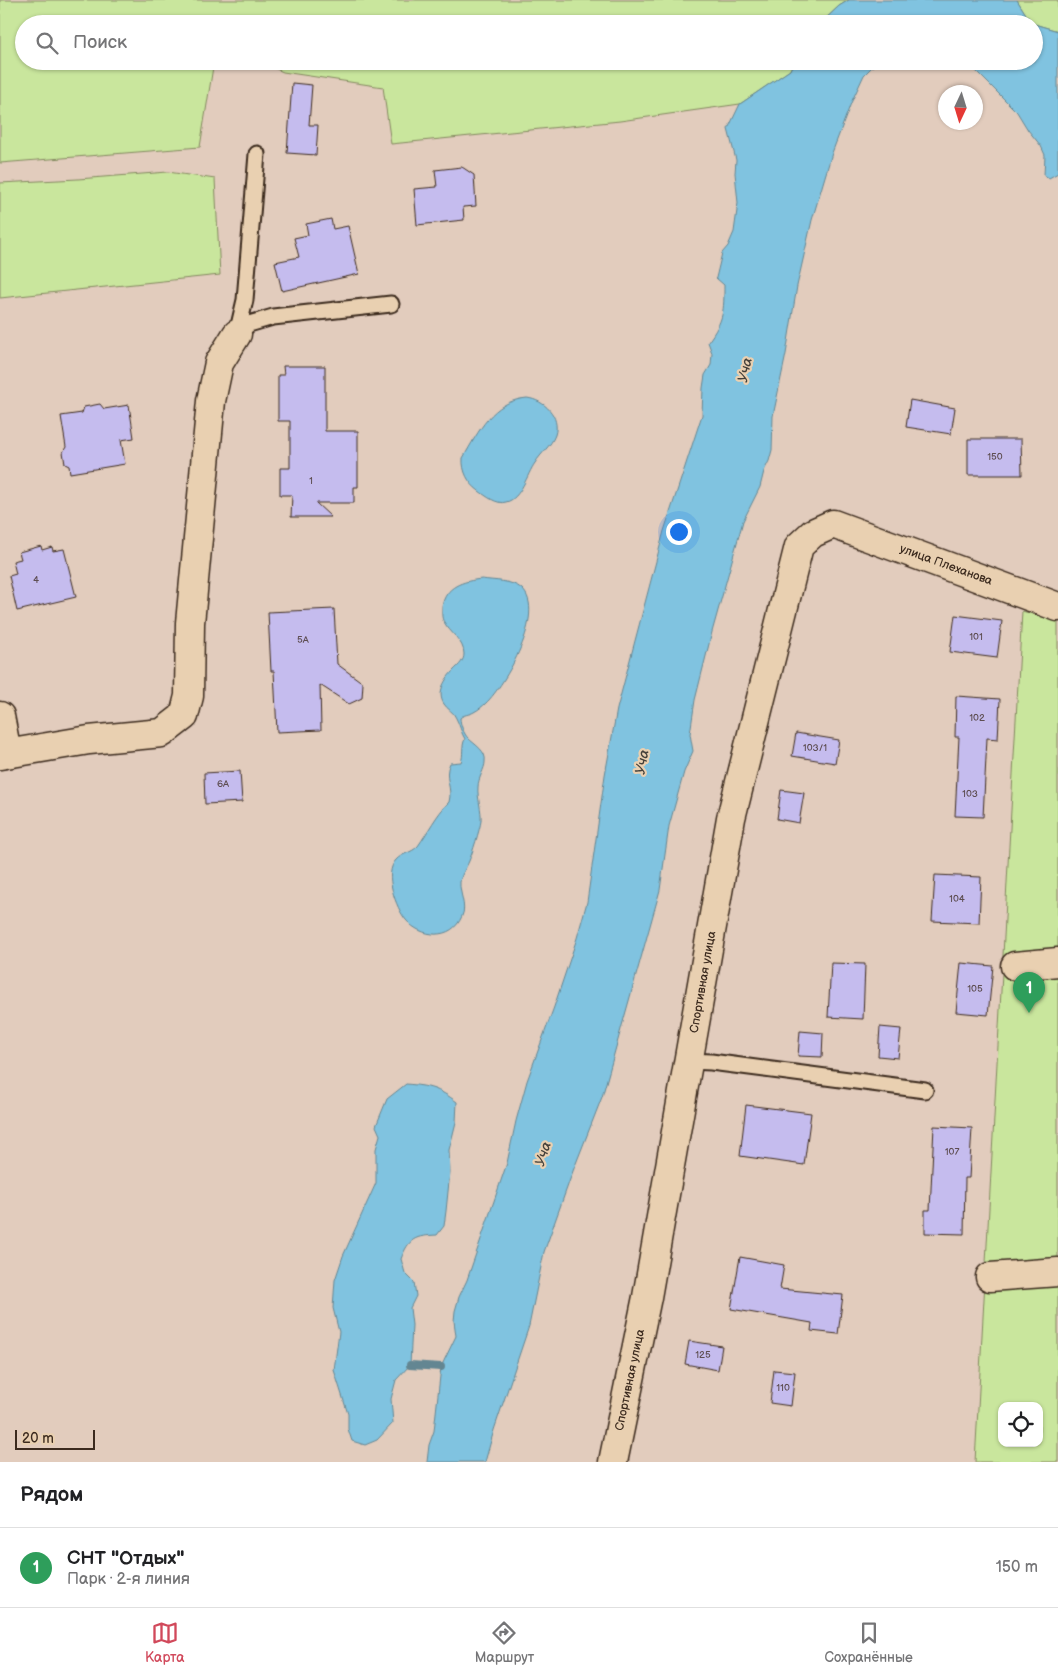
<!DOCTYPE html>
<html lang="ru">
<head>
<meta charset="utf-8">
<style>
	body { margin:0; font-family:"Balsamiq Sans",sans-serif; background:#f2f2f2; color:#202124 }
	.controls { position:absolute; right:15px; bottom:15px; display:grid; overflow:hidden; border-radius:10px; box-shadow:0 1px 4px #0004 }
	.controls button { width:45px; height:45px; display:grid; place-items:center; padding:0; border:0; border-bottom:1px solid #e0e0e0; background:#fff; color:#202124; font:25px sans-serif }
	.compass { position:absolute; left:938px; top:85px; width:45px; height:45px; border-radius:50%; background:#fff; box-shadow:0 1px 4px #0004; rotate:184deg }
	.scale { position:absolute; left:15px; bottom:12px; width:80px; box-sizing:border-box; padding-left:5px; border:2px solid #3b2a1e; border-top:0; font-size:14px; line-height:18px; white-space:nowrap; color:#3b2a1e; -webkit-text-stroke:4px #e9d0b1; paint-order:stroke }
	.you { position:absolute; left:678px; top:531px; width:18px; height:18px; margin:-12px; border:4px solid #fff; border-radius:50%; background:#1a73e8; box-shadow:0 0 0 8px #1a73e833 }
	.badge { display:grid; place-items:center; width:32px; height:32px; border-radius:50%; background:#d1495b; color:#fff; font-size:16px; font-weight:700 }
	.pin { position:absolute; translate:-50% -41px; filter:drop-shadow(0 1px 2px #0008) }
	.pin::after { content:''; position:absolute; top:26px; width:18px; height:15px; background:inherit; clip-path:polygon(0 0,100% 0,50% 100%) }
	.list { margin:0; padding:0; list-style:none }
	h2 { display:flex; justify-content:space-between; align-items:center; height:65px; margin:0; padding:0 20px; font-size:21px }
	h2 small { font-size:16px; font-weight:400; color:#757577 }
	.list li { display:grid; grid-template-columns:32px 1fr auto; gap:15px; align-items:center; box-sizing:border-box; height:80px; padding:0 20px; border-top:1px solid #e0e0e0 }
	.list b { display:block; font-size:19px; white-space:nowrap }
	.list p { margin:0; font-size:16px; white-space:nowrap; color:#757577 }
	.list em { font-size:16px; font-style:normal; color:#757577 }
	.icon { flex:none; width:28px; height:28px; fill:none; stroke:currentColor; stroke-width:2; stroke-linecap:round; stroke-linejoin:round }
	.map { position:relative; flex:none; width:1058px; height:1462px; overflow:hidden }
	.search { position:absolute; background:#fff; box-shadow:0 1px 4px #0004; left:15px; right:15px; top:15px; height:55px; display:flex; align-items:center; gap:12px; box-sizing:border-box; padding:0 18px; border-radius:28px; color:#757577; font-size:19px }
	.sheet { height:145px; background:#fff }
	nav { display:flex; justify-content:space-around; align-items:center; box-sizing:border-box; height:70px; border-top:1px solid #e0e0e0; background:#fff; font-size:14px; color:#757577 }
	nav a { display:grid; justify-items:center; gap:2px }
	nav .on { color:#d1495b }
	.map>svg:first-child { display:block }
	.green { fill:#c9e69d; stroke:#82885e; fill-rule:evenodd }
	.water { fill:#80c3e0; stroke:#648692 }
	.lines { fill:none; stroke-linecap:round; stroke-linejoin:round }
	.stream { stroke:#648692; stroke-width:8 }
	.building { fill:#c5bcee; stroke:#3b2a1e }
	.lane-casing { stroke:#3b2a1e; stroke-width:19 }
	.street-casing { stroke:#3b2a1e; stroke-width:31 }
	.lane { stroke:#e9d0b1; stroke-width:15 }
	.street { stroke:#e9d0b1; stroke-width:28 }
	.labels { text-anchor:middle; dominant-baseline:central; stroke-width:4.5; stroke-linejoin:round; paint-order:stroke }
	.number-label { font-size:10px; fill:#5e4e52 }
	.street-label { font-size:12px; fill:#3b2a1e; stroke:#e9d0b1 }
	.water-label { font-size:14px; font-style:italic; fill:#45413b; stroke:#e9d0b1 }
</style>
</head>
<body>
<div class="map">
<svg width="1058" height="1462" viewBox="0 0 1058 1462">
	<rect width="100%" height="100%" fill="#e2ccbd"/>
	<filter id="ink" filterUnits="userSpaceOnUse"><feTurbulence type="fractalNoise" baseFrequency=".02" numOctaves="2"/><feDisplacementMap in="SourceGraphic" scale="10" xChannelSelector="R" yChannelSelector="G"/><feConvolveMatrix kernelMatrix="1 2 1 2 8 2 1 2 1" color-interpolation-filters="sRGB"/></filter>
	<g filter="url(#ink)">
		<g class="green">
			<polygon points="0,0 849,0 839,6 820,24 24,24 24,61 214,61 200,147 0,163"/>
			<polygon points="1017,0 1058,0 1058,31 1034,24 1027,16"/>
			<polygon points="259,61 794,61 790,70 740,104 620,121 391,144 383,87 283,72"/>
			<polygon points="168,172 215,179 220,275 0,298 0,183 78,179"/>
			<path d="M 1022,611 L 1058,621 L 1058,1462 L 975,1462 ZM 1002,1406 L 1039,1406 L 1039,1443 L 1002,1443 Z"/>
		</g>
		<g class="water">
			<polygon points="849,0 1017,0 1027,16 1034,24 1058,31 1058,173 1049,178 1044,175 1045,155 1041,146 1028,130 1017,112 975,70 961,61 1034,61 1034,24 820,24 839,6"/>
			<path d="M 794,61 L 879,61 L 874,65 L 864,75 L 851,103 L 832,153 L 812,220 L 797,286 L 786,354 L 773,416 L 772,450 L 769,461 L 764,471 L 760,487 L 743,521 L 712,632 L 695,700 L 690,734 L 693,751 L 684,772 L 669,826 L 660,890 L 602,1097 L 573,1171 L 544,1252 L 529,1326 L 494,1430 L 485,1462 L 427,1462 L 429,1445 L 434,1431 L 441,1367 L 456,1336 L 454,1321 L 455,1311 L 459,1297 L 467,1280 L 507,1163 L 516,1121 L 527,1081 L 554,1007 L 577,938 L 587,902 L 605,775 L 617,709 L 664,531 L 702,415 L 703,388 L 705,375 L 711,365 L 712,353 L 708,342 C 724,320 724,311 724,285 L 716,278 L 722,253 L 728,246 L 734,232 L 738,203 L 735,173 L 736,160 L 728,129 L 740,104 L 790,70 Z"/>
			<path d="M 527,398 C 544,400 561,416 555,435 C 551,446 541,453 535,463 C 527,474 521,499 506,502 C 497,505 486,496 479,491 C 468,483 462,471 463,458 C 479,431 492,401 527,398 Z"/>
			<path d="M 482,579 C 494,581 512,580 522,589 C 547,612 505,685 486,703 C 483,706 478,710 474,712 C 469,715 464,714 460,718 C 460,724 464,734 468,738 C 475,745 487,751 485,762 C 485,769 478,778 478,787 C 477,798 482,810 481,821 C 480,829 472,854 469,861 C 466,868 461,875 460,882 C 459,893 467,906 462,916 C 452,941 421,938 406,920 C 396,908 383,873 396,860 C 402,853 412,853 418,846 C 428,832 436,815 449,802 C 453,788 443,777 450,763 L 461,762 C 464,755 461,747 465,739 C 461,733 460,725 456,718 C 454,712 447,709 444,704 C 436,692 446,678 454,670 C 459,665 464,661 464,654 C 464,641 450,633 444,622 C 441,618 442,612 442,607 C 445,586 463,581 482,579 Z"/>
			<path d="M 406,1084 C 429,1086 438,1088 457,1102 L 456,1122 L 449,1150 L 450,1172 L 446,1211 L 444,1226 L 437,1235 C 415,1236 409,1238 401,1259 L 405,1273 L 414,1282 L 416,1296 L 410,1308 L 412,1325 L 410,1365 L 396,1380 L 391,1399 L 393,1423 L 377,1440 L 365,1445 L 352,1441 L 348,1429 L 348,1414 L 334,1370 L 339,1332 L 333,1308 L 335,1280 L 343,1256 L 376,1183 L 376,1149 L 380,1135 L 376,1126 L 387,1099 Z"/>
		</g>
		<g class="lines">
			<polyline class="stream" points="410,1365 441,1367"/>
		</g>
		<g class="building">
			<polygon points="292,83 312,85 309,125 318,125 316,155 287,153"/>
			<polygon points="462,167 474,175 476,206 463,207 464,220 417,225 414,189 437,187 435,170"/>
			<polygon points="331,219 333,229 348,226 359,274 282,291 275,262 299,257 294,238 308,235 306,224"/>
			<polygon points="283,366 325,366 325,431 358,431 358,487 354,487 354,503 316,503 331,517 291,517 292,495 280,495 280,468 290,468 290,421 278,421 278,375 284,375"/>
			<polygon points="910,400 955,408 951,434 906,427"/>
			<polygon points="100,404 104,409 129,405 134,438 121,440 125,464 70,473 69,466 65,464 63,452 66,447 61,416 82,413 84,407"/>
			<polygon points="968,439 1021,439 1022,475 968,475"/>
			<polygon points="41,546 42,550 52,547 53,551 64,549 76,597 17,611 9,576 16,574 13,561 21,559 19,552"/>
			<polygon points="334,609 337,664 363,683 362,698 349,704 320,685 321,730 277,732 274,671 271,671 268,612"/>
			<polygon points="955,615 1002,621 997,658 950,652"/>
			<polygon points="956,696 1000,699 998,739 987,738 983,817 955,816 959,737 955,737"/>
			<polygon points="796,733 839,740 835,763 792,756"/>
			<polygon points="240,771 242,802 205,804 204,773"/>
			<polygon points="781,790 804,793 799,823 777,819"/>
			<polygon points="935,875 981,877 979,923 932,921"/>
			<polygon points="831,963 865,964 863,1019 828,1017"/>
			<polygon points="961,963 993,966 988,1015 956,1012"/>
			<polygon points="880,1027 901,1029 898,1058 878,1056"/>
			<polygon points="800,1031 823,1033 822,1057 798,1056"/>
			<polygon points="746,1105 811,1113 804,1165 740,1156"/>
			<polygon points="934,1126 972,1128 969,1178 965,1178 964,1234 925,1233 925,1210 930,1210"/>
			<polygon points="740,1257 784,1265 780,1289 843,1295 838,1334 811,1331 812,1323 731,1309"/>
			<polygon points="689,1341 722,1346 718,1370 685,1364"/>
			<polygon points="774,1370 795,1372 791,1406 770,1403"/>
		</g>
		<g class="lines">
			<defs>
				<g id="lane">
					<polyline points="237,334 245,300 257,154"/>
					<polyline points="237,334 249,324 273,317 391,304"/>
					<polyline points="688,1061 711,1062 925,1090"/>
				</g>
				<g id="street">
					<polyline points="0,716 7,753"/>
					<polyline points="0,755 89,740 162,733 184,716 189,696 190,623 211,401 219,363 237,334"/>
					<polyline points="1015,966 1058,962"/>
					<polyline points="990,1277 1058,1272"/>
					<polyline points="613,1462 647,1297 731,818 799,546 813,533 833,524 1058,607"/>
				</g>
			</defs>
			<use href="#lane" class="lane-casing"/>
			<use href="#street" class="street-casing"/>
			<use href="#lane" class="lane"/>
			<use href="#street" class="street"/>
		</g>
	</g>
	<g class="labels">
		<g class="number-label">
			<text x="995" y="457">150</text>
			<text x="311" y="481">1</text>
			<text x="36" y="580">4</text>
			<text x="976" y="637">101</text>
			<text x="303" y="640">5А</text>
			<text x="977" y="718">102</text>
			<text x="815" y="748">103/1</text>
			<text x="223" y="784">6А</text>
			<text x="970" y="794">103</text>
			<text x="957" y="899">104</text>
			<text x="975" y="989">105</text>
			<text x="952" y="1152">107</text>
			<text x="703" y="1355">125</text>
			<text x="783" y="1388">110</text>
		</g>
		<g class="street-label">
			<text transform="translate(946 565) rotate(20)">улица Плеханова</text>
			<text transform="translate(703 982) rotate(-80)">Спортивная улица</text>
			<text transform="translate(630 1380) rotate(-78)">Спортивная улица</text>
		</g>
		<g class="water-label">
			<text transform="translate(745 370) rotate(-78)">Уча</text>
			<text transform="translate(642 762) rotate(-80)">Уча</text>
			<text transform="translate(543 1154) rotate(-72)">Уча</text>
		</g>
	</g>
</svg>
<div class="controls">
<button><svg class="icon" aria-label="locate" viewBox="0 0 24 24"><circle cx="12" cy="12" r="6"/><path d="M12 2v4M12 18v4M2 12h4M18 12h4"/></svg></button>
</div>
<svg class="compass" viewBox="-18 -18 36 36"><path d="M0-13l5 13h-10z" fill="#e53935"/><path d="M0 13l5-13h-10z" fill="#757577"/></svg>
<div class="scale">20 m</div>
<div class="you"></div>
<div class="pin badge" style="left:1029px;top:1013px;background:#2e9e5b">1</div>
<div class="search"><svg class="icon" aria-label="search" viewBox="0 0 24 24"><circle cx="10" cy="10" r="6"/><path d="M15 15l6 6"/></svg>Поиск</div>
</div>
<section class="sheet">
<h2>Рядом<small></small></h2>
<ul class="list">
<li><span class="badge" style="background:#2e9e5b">1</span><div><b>СНТ &quot;Отдых&quot;</b><p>Парк · 2-я линия</p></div><em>150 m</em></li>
</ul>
</section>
<nav>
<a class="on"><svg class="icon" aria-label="map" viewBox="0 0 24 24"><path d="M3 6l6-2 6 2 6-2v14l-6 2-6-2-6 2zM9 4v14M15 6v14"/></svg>Карта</a>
<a><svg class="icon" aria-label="directions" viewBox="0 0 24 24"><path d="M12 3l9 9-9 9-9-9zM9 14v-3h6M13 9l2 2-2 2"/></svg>Маршрут</a>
<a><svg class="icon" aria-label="saved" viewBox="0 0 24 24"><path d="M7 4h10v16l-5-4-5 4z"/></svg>Сохранённые</a>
</nav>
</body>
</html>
